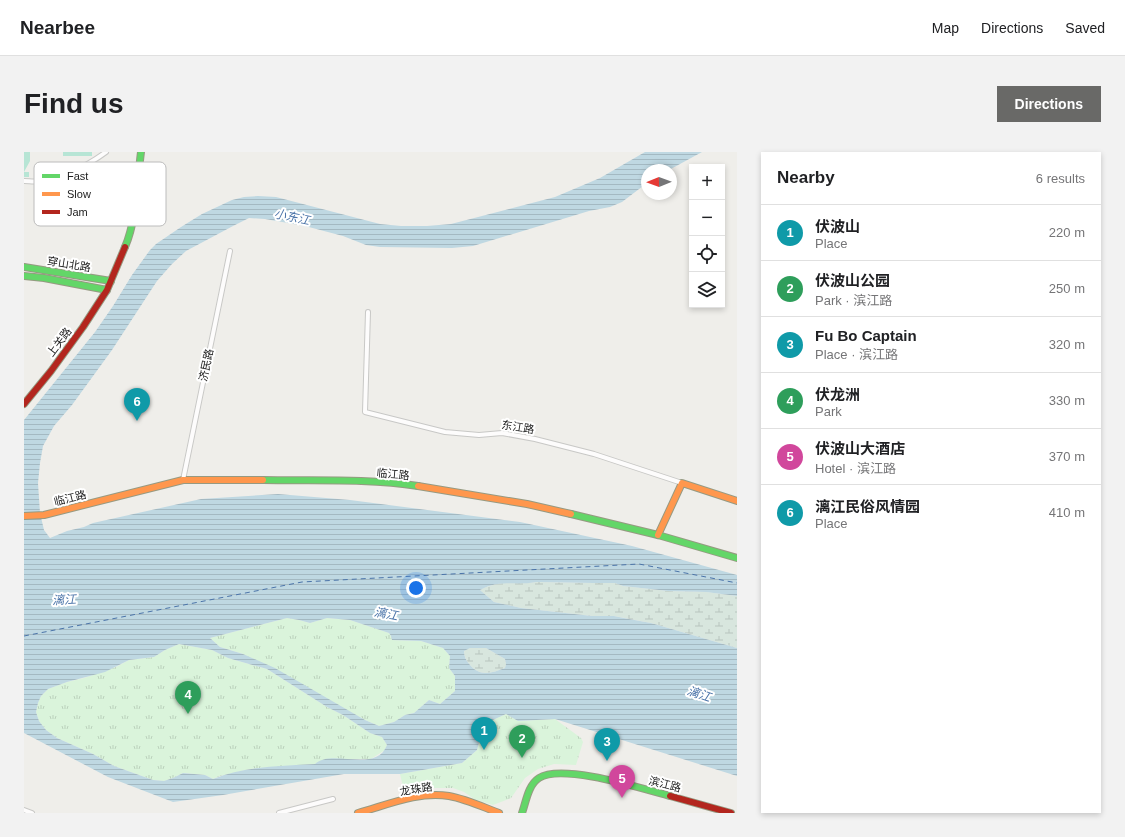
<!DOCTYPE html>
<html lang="en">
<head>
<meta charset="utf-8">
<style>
	body { margin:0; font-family:Arial,"Noto Sans SC",sans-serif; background:#f2f2f2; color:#202124 }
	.controls { position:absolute; right:12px; top:12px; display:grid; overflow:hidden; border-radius:0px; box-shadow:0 2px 6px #0003 }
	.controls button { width:36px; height:36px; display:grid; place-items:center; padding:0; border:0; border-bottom:1px solid #e0e0e0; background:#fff; color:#202124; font:20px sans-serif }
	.compass { position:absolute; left:617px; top:12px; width:36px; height:36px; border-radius:50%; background:#fff; box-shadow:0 2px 6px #0003; rotate:269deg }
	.you { position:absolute; left:392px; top:436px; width:14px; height:14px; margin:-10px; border:3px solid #fff; border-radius:50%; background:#1a73e8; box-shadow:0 0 0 6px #1a73e833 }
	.badge { display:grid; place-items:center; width:26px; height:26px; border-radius:50%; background:#696967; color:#fff; font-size:13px; font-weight:700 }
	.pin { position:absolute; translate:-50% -33px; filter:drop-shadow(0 1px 2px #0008) }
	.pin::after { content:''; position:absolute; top:21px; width:14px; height:12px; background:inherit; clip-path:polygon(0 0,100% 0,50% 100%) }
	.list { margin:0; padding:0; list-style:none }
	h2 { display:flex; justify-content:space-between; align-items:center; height:52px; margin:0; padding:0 16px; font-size:17px }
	h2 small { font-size:13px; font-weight:400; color:#757577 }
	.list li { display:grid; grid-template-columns:26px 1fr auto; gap:12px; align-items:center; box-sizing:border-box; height:56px; padding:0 16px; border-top:1px solid #e0e0e0 }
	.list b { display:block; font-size:15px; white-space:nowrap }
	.list p { margin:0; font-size:13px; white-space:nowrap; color:#757577 }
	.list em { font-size:13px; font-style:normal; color:#757577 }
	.icon { flex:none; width:22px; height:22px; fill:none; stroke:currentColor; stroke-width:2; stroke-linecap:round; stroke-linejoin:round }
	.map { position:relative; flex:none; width:713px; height:661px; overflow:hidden; border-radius:0px }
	header { display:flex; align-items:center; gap:24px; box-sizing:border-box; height:56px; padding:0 20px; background:#fff; border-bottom:1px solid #e0e0e0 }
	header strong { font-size:19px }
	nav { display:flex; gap:22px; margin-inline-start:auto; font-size:14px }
	.intro { display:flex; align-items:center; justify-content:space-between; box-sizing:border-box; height:96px; padding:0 24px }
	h1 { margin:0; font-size:28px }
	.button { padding:10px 18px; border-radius:0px; background:#696967; color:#fff; font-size:14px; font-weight:700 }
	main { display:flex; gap:24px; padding:0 24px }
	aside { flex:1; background:#fff; border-radius:0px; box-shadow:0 2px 6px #0003 }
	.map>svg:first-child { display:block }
	.wetland { fill:url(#wetland-marsh) }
	.park { fill:url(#park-tufts) }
	.pitch { fill:#b7e5d5 }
	.water { fill:url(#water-rules); fill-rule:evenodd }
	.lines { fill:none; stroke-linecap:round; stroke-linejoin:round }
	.ferry { stroke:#4b74a9; stroke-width:1; stroke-dasharray:5 4; stroke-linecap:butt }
	.street-casing { stroke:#c8c8c6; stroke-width:6 }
	.fast-casing { stroke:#969a82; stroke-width:8 }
	.slow-casing { stroke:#969a82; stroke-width:8 }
	.jam-casing { stroke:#969a82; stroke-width:8 }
	.street { stroke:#fdfcfc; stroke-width:4 }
	.fast { stroke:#63d668; stroke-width:6 }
	.slow { stroke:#ff974d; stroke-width:6 }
	.jam { stroke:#b3261e; stroke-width:6 }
	.labels { text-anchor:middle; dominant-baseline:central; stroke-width:4; stroke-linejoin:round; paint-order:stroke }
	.street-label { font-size:11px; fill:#212121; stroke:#fff }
	.water-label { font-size:12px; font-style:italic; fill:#4b74a9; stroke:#fff }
	.key { fill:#fff; stroke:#bcbcbc; stroke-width:1 }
	.key-label { font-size:11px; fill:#212121 }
</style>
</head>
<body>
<header>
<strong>Nearbee</strong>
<nav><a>Map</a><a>Directions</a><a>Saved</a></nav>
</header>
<div class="intro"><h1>Find us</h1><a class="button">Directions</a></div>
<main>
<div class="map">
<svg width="713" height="661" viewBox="0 0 713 661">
	<defs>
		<pattern id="wetland-marsh" width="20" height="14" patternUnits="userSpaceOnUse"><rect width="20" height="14" fill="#d8e6de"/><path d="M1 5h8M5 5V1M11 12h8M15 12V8" fill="none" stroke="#b9c5be"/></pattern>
		<pattern id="park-tufts" width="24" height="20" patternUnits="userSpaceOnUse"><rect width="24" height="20" fill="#daf4db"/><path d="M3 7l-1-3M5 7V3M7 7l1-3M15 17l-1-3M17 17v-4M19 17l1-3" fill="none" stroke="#bbd1bc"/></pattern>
		<pattern id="water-rules" width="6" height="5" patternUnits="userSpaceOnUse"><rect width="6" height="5" fill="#bfd8e2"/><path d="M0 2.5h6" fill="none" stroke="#a4b9c2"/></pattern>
	</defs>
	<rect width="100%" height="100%" fill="#efeeea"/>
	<g class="wetland">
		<path d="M 489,430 L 504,431 L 512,430 L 569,431 L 591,431 L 599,434 L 644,439 L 682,440 L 713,444 L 713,496 L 627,471 L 590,464 L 568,464 L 497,456 L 470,450 L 456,438 C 467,432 477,431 489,430 Z"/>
		<path d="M 446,496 L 462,496 L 481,507 L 482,512 L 481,516 C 468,521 456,525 446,513 C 442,509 440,504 440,498 Z"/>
	</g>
	<g class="park">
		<polygon points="263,466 275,468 286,471 303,466 326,468 365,481 367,484 368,488 397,489 419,496 426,504 425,516 431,524 431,539 416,552 405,548 390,561 381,563 370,570 355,574 341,568 219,502 196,495 186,486"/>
		<polygon points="155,492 188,498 204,506 243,517 303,555 319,563 346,581 358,585 363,593 361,598 347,607 309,607 291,612 226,617 196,624 189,627 181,623 159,621 149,626 140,629 129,628 90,614 69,602 33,586 22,578 15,569 12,560 14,551 17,544 24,537 43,530 60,526 92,515 105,508 130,505 141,498"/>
		<polygon points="482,562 494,569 531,567 557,586 559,590 552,613 530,612 514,617 501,626 487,646 469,653 450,647 440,640 429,636 401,636 380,639 376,622 438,611 453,598 460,572"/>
	</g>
	<g class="pitch">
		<polygon points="0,0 6,0 6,9 0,20 5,20 5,25 0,25"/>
		<rect x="39" y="0" width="29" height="4"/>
	</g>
	<path class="water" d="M 621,0 L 678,0 L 645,18 L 623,18 L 623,31 L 598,50 L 586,55 L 565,59 L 449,94 L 428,96 L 356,95 L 342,93 L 319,84 L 281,74 L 241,67 L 225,66 L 209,74 L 162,99 L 148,112 L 133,129 L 88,198 L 48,253 L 30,274 L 19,294 L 16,311 L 14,331 L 16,361 L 20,378 L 26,386 L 43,379 L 60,375 L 69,371 L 177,347 L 254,342 L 326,348 L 496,370 L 608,394 L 713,423 L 713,444 L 682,440 L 644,439 L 599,434 L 591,431 L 569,431 L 512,430 C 491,434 477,427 456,438 L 470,450 L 497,456 L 568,464 L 590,464 L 605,467 L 627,471 L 713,496 L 713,624 L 531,567 L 494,569 L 482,562 L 460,572 L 453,598 L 438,611 L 376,622 L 320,622 L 199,643 L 149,650 L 84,625 L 0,581 L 0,268 L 71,180 L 89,154 L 108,123 L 126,98 L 132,92 L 157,75 L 178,62 L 208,48 L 220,45 L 234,44 L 252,45 L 356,72 L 377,74 L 403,74 L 427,72 L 531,45 L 576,26 ZM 263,466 L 275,468 L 286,471 L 303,466 L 326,468 L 365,481 L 367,484 L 368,488 L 397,489 L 419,496 L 426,504 L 425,516 L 431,524 L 431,539 L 416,552 L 405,548 L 390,561 L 381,563 L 370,570 L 355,574 L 341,568 L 251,516 L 219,502 L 196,495 L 186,486 ZM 155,492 L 188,498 L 204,506 L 243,517 L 303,555 L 319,563 L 346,581 L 358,585 L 363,593 C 352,622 308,596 291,612 C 257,614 221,614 189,627 L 181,623 L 159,621 L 149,626 L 140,629 L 129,628 L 90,614 L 69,602 L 33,586 L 22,578 L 15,569 L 12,560 L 14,551 L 17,544 L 24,537 L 43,530 L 81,520 L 105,508 L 130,505 L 141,498 ZM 446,496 L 462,496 L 481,507 L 482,512 L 481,516 C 468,521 456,525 446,513 C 442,509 440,504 440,499 Z"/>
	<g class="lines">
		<polyline class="ferry" points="0,484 278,430 615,412 713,431"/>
		<defs>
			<g id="street">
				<path d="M 0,29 C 5,29 11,30 16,29 C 39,25 63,14 82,0"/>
				<polyline points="344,160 341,260 421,280 455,283 478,281 511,287 570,302 658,331"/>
				<polyline points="159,328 206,99"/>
				<polyline points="0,658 8,661"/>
				<polyline points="255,661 309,647"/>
			</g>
			<g id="fast">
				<path d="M 101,95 C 113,67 113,30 117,0"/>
				<polyline points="0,115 87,129"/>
				<polyline points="0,124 20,126 83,138"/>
				<path d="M 239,328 C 290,329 343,326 394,334"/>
				<polyline points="547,362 634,383 713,406"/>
				<path d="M 498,661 C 502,650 504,633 515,626 C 538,611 619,637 646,644"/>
			</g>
			<g id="slow">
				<polyline points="394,334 503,352 547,362"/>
				<polyline points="0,364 20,363 159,328 239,328"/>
				<polyline points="634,383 658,331 713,349"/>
				<path d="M 334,661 C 363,653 394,639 425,644 C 442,647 459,655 475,661"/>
			</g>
			<g id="jam">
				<polyline points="0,252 27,219 59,175 83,138 101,95"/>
				<polyline points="646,644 707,661"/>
			</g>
		</defs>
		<use href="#street" class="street-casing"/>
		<use href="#fast" class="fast-casing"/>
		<use href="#slow" class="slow-casing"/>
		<use href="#jam" class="jam-casing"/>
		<use href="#street" class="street"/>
		<use href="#fast" class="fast"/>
		<use href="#slow" class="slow"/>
		<use href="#jam" class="jam"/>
	</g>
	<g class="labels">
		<g class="street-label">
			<text transform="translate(45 112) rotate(9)">穿山北路</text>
			<text transform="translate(35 190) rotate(-53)">上关路</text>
			<text transform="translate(182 213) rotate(-78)">济民路</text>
			<text transform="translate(494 275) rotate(9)">东江路</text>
			<text transform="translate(369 322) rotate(5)">临江路</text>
			<text transform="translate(46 346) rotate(-14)">临江路</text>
			<text transform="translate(641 632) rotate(14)">滨江路</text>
			<text transform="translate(392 637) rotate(-9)">龙珠路</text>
		</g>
		<g class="water-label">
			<text transform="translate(268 65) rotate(12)">小东江</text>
			<text transform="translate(40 448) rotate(-3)">漓江</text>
			<text transform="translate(362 462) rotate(10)">漓江</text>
			<text transform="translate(675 542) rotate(19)">漓江</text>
		</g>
	</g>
	<rect x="10" y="10" width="132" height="64" rx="6" class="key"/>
	<rect x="18" y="22" width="18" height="4" fill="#63d668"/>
	<rect x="18" y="40" width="18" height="4" fill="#ff974d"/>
	<rect x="18" y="58" width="18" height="4" fill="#b3261e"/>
	<g class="key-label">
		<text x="43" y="28">Fast</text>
		<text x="43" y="46">Slow</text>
		<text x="43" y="64">Jam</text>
	</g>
</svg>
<div class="controls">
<button>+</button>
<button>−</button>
<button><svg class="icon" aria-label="locate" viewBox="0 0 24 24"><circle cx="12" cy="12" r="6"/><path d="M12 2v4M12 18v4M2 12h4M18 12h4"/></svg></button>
<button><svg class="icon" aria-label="layers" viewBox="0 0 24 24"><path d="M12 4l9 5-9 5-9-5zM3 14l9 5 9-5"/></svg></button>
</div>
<svg class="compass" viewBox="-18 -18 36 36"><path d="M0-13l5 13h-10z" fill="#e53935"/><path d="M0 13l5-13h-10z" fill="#757577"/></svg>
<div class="you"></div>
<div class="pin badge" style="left:460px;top:598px;background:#0f9aa8">1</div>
<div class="pin badge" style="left:498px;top:606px;background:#2e9e5b">2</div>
<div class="pin badge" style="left:583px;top:609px;background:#0f9aa8">3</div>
<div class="pin badge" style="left:164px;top:562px;background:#2e9e5b">4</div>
<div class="pin badge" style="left:598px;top:646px;background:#d1479c">5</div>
<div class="pin badge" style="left:113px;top:269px;background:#0f9aa8">6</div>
</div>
<aside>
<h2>Nearby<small>6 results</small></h2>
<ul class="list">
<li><span class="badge" style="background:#0f9aa8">1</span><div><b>伏波山</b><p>Place</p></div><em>220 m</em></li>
<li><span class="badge" style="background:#2e9e5b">2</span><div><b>伏波山公园</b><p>Park · 滨江路</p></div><em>250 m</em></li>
<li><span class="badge" style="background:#0f9aa8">3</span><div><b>Fu Bo Captain</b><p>Place · 滨江路</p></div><em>320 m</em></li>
<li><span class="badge" style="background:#2e9e5b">4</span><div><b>伏龙洲</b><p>Park</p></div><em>330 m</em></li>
<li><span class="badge" style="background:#d1479c">5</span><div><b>伏波山大酒店</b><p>Hotel · 滨江路</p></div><em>370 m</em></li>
<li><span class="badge" style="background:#0f9aa8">6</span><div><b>漓江民俗风情园</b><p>Place</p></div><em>410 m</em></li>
</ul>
</aside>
</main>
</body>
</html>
